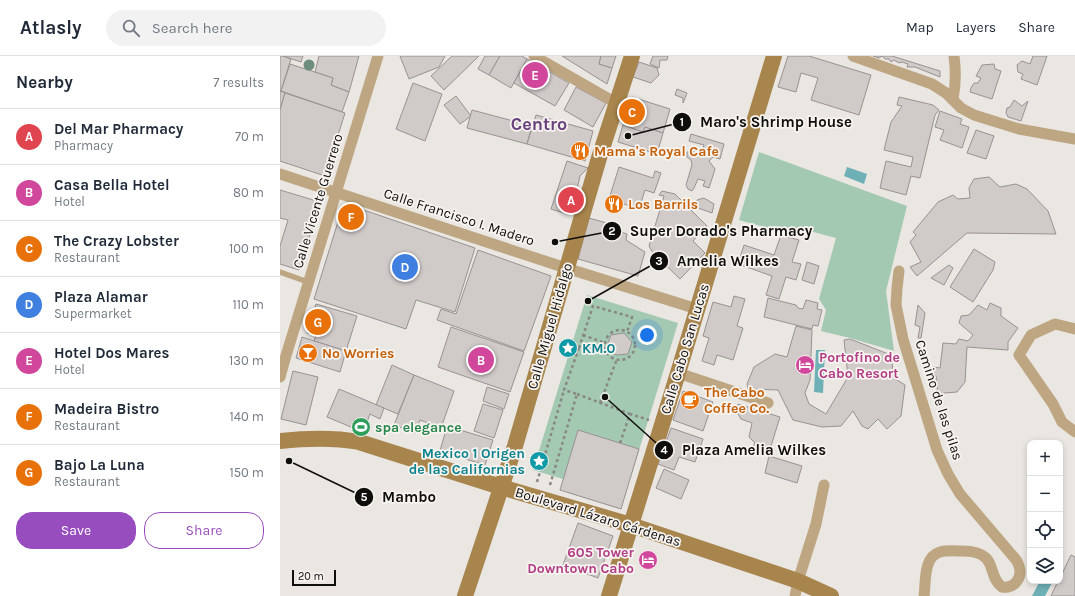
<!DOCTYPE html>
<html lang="en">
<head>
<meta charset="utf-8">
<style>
	body { margin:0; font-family:Karla,sans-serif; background:#f2f2f3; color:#1f2937 }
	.controls { position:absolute; right:12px; bottom:12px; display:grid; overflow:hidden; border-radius:8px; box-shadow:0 2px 6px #0003 }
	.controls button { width:36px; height:36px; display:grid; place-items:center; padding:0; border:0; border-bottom:1px solid #e0e1e3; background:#fff; color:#1f2937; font:20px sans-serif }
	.scale { position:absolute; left:12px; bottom:10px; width:44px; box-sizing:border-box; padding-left:4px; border:2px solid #0f0e0c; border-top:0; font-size:11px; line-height:14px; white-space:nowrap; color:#0f0e0c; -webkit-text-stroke:3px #f7f3ef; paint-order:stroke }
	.you { position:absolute; left:367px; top:279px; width:14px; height:14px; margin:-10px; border:3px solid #fff; border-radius:50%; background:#1a73e8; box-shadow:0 0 0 6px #1a73e833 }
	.badge { display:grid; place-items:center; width:26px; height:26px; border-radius:50%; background:#984dbe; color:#fff; font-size:13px; font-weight:700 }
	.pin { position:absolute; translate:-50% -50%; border:2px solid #fff; box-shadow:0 1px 4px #0006 }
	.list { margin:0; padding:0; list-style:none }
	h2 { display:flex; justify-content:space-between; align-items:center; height:52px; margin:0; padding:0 16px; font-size:17px }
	h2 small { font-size:13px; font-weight:400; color:#747a83 }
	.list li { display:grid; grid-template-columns:26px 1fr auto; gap:12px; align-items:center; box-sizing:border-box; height:56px; padding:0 16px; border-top:1px solid #e0e1e3 }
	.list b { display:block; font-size:15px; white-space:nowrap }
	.list p { margin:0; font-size:13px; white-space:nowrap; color:#747a83 }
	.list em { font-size:13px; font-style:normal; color:#747a83 }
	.actions { display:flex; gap:8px; padding:12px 16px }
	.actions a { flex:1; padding:9px 0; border:1px solid #984dbe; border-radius:16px; text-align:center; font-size:14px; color:#984dbe }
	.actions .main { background:#984dbe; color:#fff }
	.icon { flex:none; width:22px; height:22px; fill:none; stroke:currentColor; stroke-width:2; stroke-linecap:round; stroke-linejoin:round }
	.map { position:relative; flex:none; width:795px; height:540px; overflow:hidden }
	header { display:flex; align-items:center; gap:24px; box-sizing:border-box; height:56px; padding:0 20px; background:#fff; border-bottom:1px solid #e0e1e3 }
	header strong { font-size:19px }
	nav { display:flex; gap:22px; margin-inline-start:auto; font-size:14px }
	.search { width:280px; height:36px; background:#f2f2f3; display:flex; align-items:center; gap:10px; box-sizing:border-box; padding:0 14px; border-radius:22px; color:#747a83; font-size:15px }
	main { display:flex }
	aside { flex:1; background:#fff }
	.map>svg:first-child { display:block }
	.green { fill:#a3c9b2 }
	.water { fill:#6eb0b6 }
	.building { fill:#d0cac9; stroke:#989292 }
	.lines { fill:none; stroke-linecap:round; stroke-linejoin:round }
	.path { stroke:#898783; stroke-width:2.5; stroke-dasharray:3 3; stroke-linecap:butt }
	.lane { stroke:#bda681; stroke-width:5.5 }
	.street { stroke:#bda681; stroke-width:11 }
	.secondary { stroke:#a8854c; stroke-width:16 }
	.tree { fill:#6d8e7d }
	.labels { text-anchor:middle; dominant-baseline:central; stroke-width:3.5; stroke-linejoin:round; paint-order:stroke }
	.food-label { font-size:14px; font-weight:bold; fill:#c56008; stroke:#f7f3ef; text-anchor:start }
	.street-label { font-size:14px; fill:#0f0e0c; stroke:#f7f3ef }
	.culture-label { font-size:14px; font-weight:bold; fill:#0d838f; stroke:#f7f3ef; text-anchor:start }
	.hotel-label { font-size:14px; font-weight:bold; fill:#b23c85; stroke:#f7f3ef; text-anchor:start }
	.leisure-label { font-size:14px; font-weight:bold; fill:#27864d; stroke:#f7f3ef; text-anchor:start }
	.district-label { font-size:18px; font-weight:bold; fill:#67427c; stroke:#f7f3ef }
	.leader { fill:none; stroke:#0f0e0c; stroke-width:1.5 }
	.callout-dot { fill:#0f0e0c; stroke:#f7f3ef; stroke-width:1.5 }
	.mark-label { font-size:12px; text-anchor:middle; font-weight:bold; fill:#fff }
	.callout-label { font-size:15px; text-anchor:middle; font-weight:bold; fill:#0f0e0c; stroke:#f7f3ef; stroke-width:3.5; stroke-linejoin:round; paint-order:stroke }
</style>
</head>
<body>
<header>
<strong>Atlasly</strong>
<div class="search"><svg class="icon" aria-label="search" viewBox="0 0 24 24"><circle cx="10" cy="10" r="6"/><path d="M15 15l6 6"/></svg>Search here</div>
<nav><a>Map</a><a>Layers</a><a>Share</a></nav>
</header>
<main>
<aside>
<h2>Nearby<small>7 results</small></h2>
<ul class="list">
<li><span class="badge" style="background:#e0444e">A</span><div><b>Del Mar Pharmacy</b><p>Pharmacy</p></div><em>70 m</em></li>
<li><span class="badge" style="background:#d1479c">B</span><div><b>Casa Bella Hotel</b><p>Hotel</p></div><em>80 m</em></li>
<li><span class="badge" style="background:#e8710a">C</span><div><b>The Crazy Lobster</b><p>Restaurant</p></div><em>100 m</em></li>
<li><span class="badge" style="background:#3f7fe0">D</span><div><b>Plaza Alamar</b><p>Supermarket</p></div><em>110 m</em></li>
<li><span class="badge" style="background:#d1479c">E</span><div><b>Hotel Dos Mares</b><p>Hotel</p></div><em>130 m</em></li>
<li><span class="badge" style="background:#e8710a">F</span><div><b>Madeira Bistro</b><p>Restaurant</p></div><em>140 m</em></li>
<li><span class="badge" style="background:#e8710a">G</span><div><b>Bajo La Luna</b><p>Restaurant</p></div><em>150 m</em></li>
</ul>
<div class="actions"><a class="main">Save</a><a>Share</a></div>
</aside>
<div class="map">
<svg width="795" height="540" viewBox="0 0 795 540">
	<rect width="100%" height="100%" fill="#eae6e2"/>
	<g class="green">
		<polygon points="479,96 627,150 606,235 614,295 570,282 541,275 546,254 539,243 556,182 526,174 524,182 459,164"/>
		<polygon points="307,239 398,267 341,453 280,434 283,423 253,414"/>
	</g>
	<g class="water">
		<polygon points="567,111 587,118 584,128 564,120"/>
		<polygon points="536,294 545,294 543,337 534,336"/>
		<polygon points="760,525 773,525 765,540 752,540"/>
	</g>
	<g class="building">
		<polygon points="0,0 3,0 11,3 1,35 0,35"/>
		<polygon points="3,0 23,0 21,6"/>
		<polygon points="39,0 79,0 69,36 51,29 53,22 35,16"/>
		<polygon points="120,0 165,0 159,11 129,23"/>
		<polygon points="172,0 199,0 164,34 151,20"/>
		<polygon points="205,0 220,0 209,19 198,13"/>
		<polygon points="220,0 242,0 247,3 231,32 209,19"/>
		<polygon points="282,0 321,0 319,8 332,12 327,28"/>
		<polygon points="321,0 336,0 332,12 319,8"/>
		<polygon points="373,0 388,0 387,4 380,4 379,12 370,8"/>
		<polygon points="508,0 529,0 591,19 579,59 531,44 538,22 521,17 516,36 498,31"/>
		<polygon points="593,0 612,0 660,15 660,21 635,11 627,11 628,8 622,6 619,7 614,4 611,6 609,3 605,3 602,0 599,2"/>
		<polygon points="753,0 767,0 757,29 741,23 743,18 738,16 737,9 742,5 750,8"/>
		<polygon points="247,3 289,27 275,50 234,27"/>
		<polygon points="359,6 377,12 379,19 371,27 353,21"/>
		<polygon points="10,8 53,22 51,29 69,36 62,56 1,35"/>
		<polygon points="714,8 715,13 721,15 712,43 690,36 691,32 694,27 698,27 701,22 696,20 702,9"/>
		<polygon points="133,27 162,38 145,85 116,73"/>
		<polygon points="296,31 326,47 313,71 284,54"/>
		<polygon points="397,33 407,37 403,47 403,42 395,39"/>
		<polygon points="0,35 5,37 0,54"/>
		<polygon points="5,37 65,57 45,120 0,105 0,54"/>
		<polygon points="176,40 191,60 180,68 164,49"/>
		<polygon points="352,41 390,53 383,77 365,71 363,76 343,69"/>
		<polygon points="619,41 653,49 659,54 655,59 640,122 631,120 626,139 600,132 606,105 631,111 633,101 604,94 611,66 622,50 617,49"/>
		<polygon points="734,44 742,50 748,45 741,65 728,61 726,57 727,52 730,51"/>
		<polygon points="192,54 252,70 247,88 187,72"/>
		<polygon points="660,55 682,63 680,68 689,71 682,92 660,84 664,74 655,71"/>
		<polygon points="256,59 313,75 305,105 247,88"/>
		<polygon points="343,69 363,76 365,71 383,77 377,98 338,86"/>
		<polygon points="696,74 714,80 706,103 687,97"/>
		<polygon points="411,78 444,88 440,103 433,101 429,105 435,113 429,132 423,130 425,125 418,123 414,132 412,135 408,133 406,129 412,109 411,104 407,101 407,96 422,95 424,89 409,85"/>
		<polygon points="287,105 308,112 300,120 294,146 291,148 290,147 287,158 271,153"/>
		<polygon points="339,111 373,122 375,115 381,117 374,137 365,134 359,153 329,143"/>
		<polygon points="709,121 720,131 736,128 747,133 768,155 776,178 687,177 637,220 630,211 641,206 630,186 636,179 633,176 658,146 673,139 678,143 690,142 689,132 694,123"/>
		<polygon points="0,134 40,146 19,214 0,208 0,190 8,164 0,162"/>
		<polygon points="382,135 395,138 427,170 413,185 425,197 400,223 373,197 369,190 384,140 379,139"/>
		<polygon points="424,142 434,148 432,157 415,151 417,144"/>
		<polygon points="69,149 195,192 175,256 136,244 126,273 34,243 62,153"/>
		<polygon points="309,162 341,171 341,176 347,178 346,184 365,196 358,220 298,203"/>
		<polygon points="501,179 519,184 512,206 521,208 516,224 506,221 499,243 486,239 492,220 458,208 464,189 494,199"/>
		<polygon points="694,193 715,206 713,214 693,246 670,231"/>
		<polygon points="198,194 271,220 244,295 157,264 161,253 176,258"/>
		<polygon points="527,206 539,210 534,228 522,224"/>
		<polygon points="669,209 673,212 664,229 651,222"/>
		<polygon points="454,240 465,243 457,270 463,272 453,304 437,299 434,309 422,305 429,282 423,280 433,246 451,251"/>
		<polygon points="488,242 516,249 518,252 523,253 526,244 538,247 537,253 542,254 538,270 533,269 532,273 484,261"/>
		<polygon points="710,247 721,252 721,260 738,272 728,286 728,294 687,291 685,326 677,336 664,337 658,341 656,320 652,317 653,311 660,312 663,287 676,288 679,283 688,285 693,279 679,267 681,260 689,259 698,249 707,254"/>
		<polygon points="36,248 77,260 66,295 34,285 36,279 27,277"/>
		<polygon points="638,249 645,257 641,282 638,282 640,271 635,269"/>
		<polygon points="516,270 532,274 530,324 525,337 529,348 546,358 568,321 564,284 570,283 611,299 614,322 625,329 621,360 607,373 598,363 588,373 582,370 573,355 561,370 542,371 513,364 498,334 468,333 467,328 474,311 495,298 507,301"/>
		<polygon points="171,271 244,296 230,336 158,311"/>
		<polygon points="344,277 352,286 348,298 335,299 327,290 331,279"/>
		<polygon points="22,281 66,295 60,316 16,302"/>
		<polygon points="112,309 134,319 118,358 96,349"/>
		<polygon points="13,315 38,321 26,369 1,363"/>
		<polygon points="134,319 174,335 161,372 140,364 135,377 114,369"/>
		<polygon points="207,331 229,338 224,353 203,345"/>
		<polygon points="59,333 104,352 100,363 90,358 83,376 47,361"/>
		<polygon points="403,335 433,346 423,375 393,364"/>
		<polygon points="203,348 223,354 214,382 194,375"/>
		<polygon points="458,348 500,361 491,390 478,395 472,392 475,387 469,381 472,367 461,363 456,354"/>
		<polygon points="167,370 213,384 205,409 160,395"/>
		<polygon points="391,372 423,383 415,406 399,401 394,414 378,408"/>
		<polygon points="298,374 359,393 341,453 280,434"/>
		<polygon points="489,400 522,410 517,427 485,417"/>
		<polygon points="384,413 409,424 401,443 376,432"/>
		<polygon points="298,467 333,480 318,522 283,509"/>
		<polygon points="791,499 795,501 795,540 771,540 778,525 780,525 780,522"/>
	</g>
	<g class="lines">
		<g class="path">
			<circle cx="340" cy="289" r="15"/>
			<polyline points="303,279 325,287"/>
			<polyline points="299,292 313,250 352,261 347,276"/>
			<polyline points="297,338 350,358"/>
			<polyline points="320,347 337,303"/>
			<polyline points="340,387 350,358 369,364"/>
			<polyline points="257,426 284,334"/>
			<polyline points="270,429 297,338 284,334 299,292 284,287"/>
		</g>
		<polyline class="lane" points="0,216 28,226"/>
		<g class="street">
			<polyline points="254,0 336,47"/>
			<polyline points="573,0 652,28 666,37 681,52 694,59 739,73 795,83"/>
			<path d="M 673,43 C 676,28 676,15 674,0"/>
			<polyline points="0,118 286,212 417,253"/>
			<path d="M 619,215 L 617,232 L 616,249 L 623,283 L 657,394 L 668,418 L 680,438 L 732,499 C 735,502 738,506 739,510 C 743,522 734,533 722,531 C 711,523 714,510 706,502 C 700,496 690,495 682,495 C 676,495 667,494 660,496 C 643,501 646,526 644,540"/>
			<polyline points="795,273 775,268 751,279 739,299 773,348 782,366 795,376"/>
			<polyline points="398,317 488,347"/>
			<polyline points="0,321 5,303 98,0"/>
			<polyline points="515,540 518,525 536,468 544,429"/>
		</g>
		<g class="secondary">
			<path d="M 0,385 C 27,382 52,381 79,386 L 221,431 L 351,469 L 518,525 L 551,540"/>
			<polyline points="185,540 235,390 319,102 352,0"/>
			<polyline points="329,540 398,317 494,0"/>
		</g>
	</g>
	<circle class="tree" cx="29" cy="9" r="5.5"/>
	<defs>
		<symbol id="restaurant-disc" viewBox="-11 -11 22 22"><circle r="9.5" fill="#e8710a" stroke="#f7f3ef"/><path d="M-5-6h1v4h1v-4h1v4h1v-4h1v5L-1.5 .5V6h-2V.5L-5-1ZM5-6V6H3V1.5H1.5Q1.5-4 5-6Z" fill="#fff"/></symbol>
		<symbol id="sight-disc" viewBox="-11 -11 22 22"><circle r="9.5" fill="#0f9aa8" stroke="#f7f3ef"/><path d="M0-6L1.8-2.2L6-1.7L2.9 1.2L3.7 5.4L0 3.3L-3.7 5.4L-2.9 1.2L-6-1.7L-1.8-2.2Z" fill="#fff"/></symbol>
		<symbol id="bar-disc" viewBox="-11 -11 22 22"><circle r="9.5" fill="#e8710a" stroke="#f7f3ef"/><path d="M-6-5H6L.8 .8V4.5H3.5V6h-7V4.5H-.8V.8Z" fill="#fff"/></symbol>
		<symbol id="hotel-disc" viewBox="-11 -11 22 22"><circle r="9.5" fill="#d1479c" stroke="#f7f3ef"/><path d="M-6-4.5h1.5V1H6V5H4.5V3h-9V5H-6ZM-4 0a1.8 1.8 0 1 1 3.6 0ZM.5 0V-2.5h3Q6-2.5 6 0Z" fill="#fff"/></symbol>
		<symbol id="cafe-disc" viewBox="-11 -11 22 22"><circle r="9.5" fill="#e8710a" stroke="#f7f3ef"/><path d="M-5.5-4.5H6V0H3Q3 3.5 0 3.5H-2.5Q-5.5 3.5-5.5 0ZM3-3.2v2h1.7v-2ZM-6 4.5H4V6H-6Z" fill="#fff"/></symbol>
		<symbol id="stadium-disc" viewBox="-11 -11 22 22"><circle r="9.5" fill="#2e9e5b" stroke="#f7f3ef"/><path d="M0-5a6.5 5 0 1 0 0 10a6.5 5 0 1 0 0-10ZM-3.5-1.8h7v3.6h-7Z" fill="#fff"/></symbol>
	</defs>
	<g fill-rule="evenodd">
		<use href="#restaurant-disc" x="289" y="84" width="22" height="22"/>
		<use href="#restaurant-disc" x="323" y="137" width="22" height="22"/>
		<use href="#sight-disc" x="277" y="281" width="22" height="22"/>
		<use href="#bar-disc" x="17" y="286" width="22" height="22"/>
		<use href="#hotel-disc" x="514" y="298" width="22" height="22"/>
		<use href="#cafe-disc" x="399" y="333" width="22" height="22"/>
		<use href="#stadium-disc" x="70" y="360" width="22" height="22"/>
		<use href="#sight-disc" x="248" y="394" width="22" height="22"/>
		<use href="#hotel-disc" x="357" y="493" width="22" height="22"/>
	</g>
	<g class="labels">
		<g class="food-label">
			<text x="314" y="95">Mama's Royal Cafe</text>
			<text x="348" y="148">Los Barrils</text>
			<text x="42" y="297">No Worries</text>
			<text x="424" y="336">The Cabo<tspan x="424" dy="16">Coffee Co.</tspan></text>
		</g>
		<g class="street-label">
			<text transform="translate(38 145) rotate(-73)">Calle Vicente Guerrero</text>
			<text transform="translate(179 161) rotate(18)">Calle Francisco I. Madero</text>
			<text transform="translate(270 270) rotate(-74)">Calle Miguel Hidalgo</text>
			<text transform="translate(405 293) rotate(-73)">Calle Cabo San Lucas</text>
			<text transform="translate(659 344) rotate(72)">Camino de las pilas</text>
			<text transform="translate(318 461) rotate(17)">Boulevard Lázaro Cárdenas</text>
		</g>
		<g class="culture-label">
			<text x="302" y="292">KM.0</text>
			<text x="245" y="397" text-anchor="end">Mexico 1 Origen<tspan x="245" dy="16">de las Californias</tspan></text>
		</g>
		<g class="hotel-label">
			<text x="539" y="301">Portofino de<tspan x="539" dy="16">Cabo Resort</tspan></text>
			<text x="354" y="496" text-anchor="end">605 Tower<tspan x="354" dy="16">Downtown Cabo</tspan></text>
		</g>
		<g class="leisure-label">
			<text x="95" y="371">spa elegance</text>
		</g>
		<g class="district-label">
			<text x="259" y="68">Centro</text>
		</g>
	</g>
	<path class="leader" d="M348 80L402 66M275 186L332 175M308 245L379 205M325 341L384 394M9 405L84 441"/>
	<g class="callout-dot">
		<circle cx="348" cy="80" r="4"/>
		<circle cx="275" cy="186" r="4"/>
		<circle cx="308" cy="245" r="4"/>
		<circle cx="325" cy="341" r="4"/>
		<circle cx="9" cy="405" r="4"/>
		<circle cx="402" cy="66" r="10"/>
		<circle cx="332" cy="175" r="10"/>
		<circle cx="379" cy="205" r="10"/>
		<circle cx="384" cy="394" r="10"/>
		<circle cx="84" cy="441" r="10"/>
	</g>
	<g class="mark-label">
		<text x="402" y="70">1</text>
		<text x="332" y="179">2</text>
		<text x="379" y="209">3</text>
		<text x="384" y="398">4</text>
		<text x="84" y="445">5</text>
	</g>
	<g class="callout-label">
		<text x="496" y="71">Maro's Shrimp House</text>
		<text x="441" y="180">Super Dorado's Pharmacy</text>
		<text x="448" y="210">Amelia Wilkes</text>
		<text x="474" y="399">Plaza Amelia Wilkes</text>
		<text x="129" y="446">Mambo</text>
	</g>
</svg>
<div class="controls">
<button>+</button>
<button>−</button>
<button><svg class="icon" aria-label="locate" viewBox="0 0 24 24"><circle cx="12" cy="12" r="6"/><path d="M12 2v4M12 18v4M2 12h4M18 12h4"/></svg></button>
<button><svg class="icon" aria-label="layers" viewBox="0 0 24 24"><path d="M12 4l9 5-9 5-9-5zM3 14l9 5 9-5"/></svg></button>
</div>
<div class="scale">20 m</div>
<div class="you"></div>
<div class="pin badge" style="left:291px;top:144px;background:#e0444e">A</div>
<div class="pin badge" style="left:201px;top:304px;background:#d1479c">B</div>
<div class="pin badge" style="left:352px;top:56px;background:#e8710a">C</div>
<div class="pin badge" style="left:125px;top:211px;background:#3f7fe0">D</div>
<div class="pin badge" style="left:255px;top:19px;background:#d1479c">E</div>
<div class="pin badge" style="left:71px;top:161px;background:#e8710a">F</div>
<div class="pin badge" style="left:38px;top:266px;background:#e8710a">G</div>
</div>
</main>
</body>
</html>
